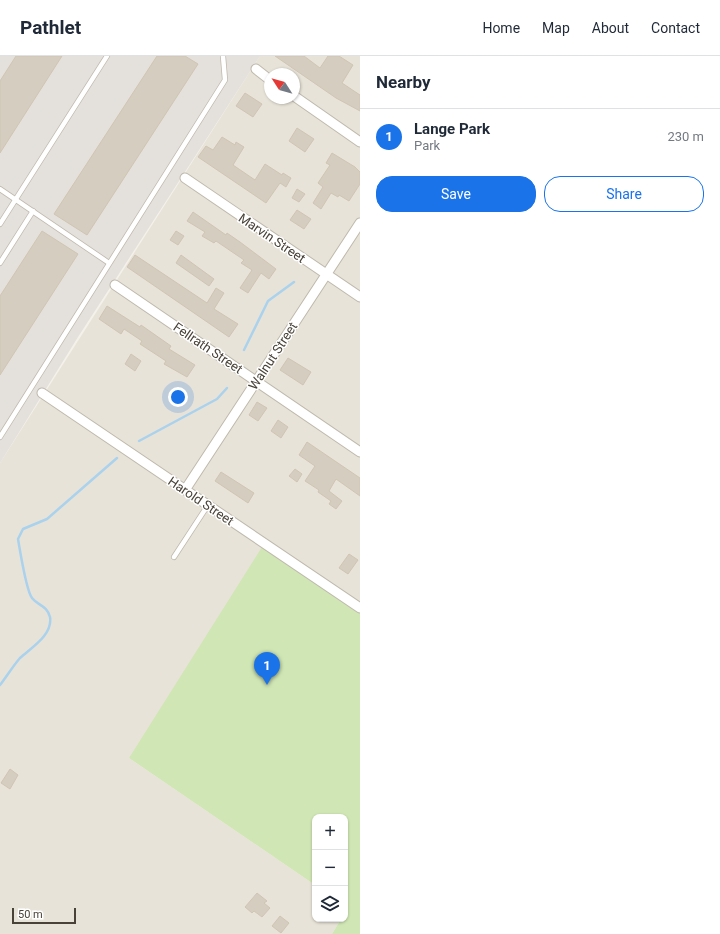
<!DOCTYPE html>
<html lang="en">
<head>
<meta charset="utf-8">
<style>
	body { margin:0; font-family:Roboto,sans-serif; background:#f6f6f7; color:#1f2937 }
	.controls { position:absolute; right:12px; bottom:12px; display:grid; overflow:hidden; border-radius:8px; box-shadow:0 1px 3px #0004 }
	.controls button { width:36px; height:36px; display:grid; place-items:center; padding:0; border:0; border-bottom:1px solid #e0e1e3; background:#fff; color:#1f2937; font:20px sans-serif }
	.compass { position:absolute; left:264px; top:12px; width:36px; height:36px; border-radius:50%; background:#fff; box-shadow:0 1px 3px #0004; rotate:306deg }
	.scale { position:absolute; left:12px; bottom:10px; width:64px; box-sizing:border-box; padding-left:4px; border:2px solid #484238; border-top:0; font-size:11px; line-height:14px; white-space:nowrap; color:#484238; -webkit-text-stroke:3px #fff; paint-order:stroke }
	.you { position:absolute; left:178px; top:341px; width:14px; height:14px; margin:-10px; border:3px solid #fff; border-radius:50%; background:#1a73e8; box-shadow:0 0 0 6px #1a73e833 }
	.badge { display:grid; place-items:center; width:26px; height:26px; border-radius:50%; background:#1a73e8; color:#fff; font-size:13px; font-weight:700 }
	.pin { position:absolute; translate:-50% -33px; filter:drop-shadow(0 1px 2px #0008) }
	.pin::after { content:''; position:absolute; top:21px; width:14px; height:12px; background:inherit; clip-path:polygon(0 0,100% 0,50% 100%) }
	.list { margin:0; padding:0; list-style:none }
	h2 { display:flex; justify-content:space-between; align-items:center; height:52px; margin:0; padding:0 16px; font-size:17px }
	h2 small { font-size:13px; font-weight:400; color:#747a83 }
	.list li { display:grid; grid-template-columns:26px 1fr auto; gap:12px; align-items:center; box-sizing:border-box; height:56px; padding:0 16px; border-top:1px solid #e0e1e3 }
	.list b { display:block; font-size:15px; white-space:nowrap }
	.list p { margin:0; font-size:13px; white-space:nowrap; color:#747a83 }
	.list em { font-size:13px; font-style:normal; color:#747a83 }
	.actions { display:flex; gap:8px; padding:12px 16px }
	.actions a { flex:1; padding:9px 0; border:1px solid #1a73e8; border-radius:16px; text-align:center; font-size:14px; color:#1a73e8 }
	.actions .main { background:#1a73e8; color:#fff }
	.icon { flex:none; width:22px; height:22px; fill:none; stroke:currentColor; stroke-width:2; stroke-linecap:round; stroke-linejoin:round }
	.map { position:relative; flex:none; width:360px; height:878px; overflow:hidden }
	header { display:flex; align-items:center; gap:24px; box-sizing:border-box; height:56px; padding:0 20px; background:#fff; border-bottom:1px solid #e0e1e3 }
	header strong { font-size:19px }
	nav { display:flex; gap:22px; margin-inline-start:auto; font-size:14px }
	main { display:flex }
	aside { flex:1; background:#fff }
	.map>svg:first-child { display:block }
	.residential { fill:#e8e3d8; fill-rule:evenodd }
	.industrial { fill:#e4e0db }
	.green { fill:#d0e6b5 }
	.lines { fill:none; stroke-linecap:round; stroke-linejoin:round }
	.stream { stroke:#aad2ed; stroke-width:2.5 }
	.building { fill:#d5cdc0; stroke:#d0c5b3 }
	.service-casing { stroke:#bfb9ad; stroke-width:6 }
	.minor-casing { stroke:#bfb9ad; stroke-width:11 }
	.service { stroke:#fff; stroke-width:4.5 }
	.minor { stroke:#fff; stroke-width:9 }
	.labels { text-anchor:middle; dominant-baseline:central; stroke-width:3; stroke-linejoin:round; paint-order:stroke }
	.street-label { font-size:13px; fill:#484238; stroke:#fff }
</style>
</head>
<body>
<header>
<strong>Pathlet</strong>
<nav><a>Home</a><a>Map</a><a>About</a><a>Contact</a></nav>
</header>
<main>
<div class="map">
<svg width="360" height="878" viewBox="0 0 360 878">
	<rect width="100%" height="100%" fill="#f4f1ea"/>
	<path class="residential" d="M 260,0 L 360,0 L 360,556 L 129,702 L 315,829 L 315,863 L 341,863 L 332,878 L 0,878 L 0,407 ZM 270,18 L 294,18 L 294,42 L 270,42 Z"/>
	<polygon class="industrial" points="0,0 260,0 78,281 0,407"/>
	<polygon class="green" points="262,491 360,556 360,878 332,878 341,863 345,863 345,857 348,852 345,850 345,761 315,761 315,829 129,702"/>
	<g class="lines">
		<g class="stream">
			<polyline points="244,294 268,245 294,226"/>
			<polyline points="139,385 217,343 227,332"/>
			<path d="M 0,629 C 7,620 13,610 20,602 C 31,592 53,579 50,561 C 47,549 38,550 32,542 C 26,534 20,494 18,483 L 23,473 L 47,463 L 117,402"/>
		</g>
	</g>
	<g class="building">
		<polygon points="16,0 62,0 0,97 0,25"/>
		<polygon points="157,0 185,0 198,8 87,179 54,158"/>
		<polygon points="275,0 304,0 320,12 328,0 339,0 353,9 342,27 360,39 360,55 336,42"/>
		<polygon points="245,37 262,48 253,61 236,50"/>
		<polygon points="297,72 314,83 305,96 289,85"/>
		<polygon points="222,81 235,89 236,86 244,91 233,109 255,124 265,108 282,119 283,117 291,122 286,131 280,127 266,147 198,101 206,90 213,94"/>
		<polygon points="332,97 355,111 360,116 360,128 349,145 339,139 338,141 331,137 321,153 313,147 323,131 318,127 330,109 326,107"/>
		<polygon points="297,133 305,138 299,146 292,142"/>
		<polygon points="297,154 311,163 304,173 290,164"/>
		<polygon points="193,156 226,179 227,177 240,186 276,213 269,223 261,217 248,237 240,232 252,214 241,207 244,204 216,185 214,187 202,180 205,176 187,165"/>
		<polygon points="42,175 78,198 0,319 0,240"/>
		<polygon points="176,175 184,180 178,189 170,184"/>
		<polygon points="135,199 207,247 216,232 224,237 214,253 238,268 229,281 127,211"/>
		<polygon points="181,199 214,223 209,230 176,207"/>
		<polygon points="107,250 140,271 141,269 171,290 169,293 195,309 187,321 164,308 166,305 140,288 142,285 124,273 121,278 99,263"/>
		<polygon points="131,298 141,305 135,315 125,308"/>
		<polygon points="288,302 311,316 303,329 280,314"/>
		<polygon points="257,346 267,352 258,365 249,359"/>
		<polygon points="278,364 288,371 281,382 271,375"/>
		<polygon points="307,386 360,422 360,440 336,423 329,435 342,445 336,453 329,448 331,445 318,436 319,434 305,425 315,410 299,399"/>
		<polygon points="295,413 302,418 297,426 289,420"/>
		<polygon points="221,416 254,437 248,447 215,425"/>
		<polygon points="349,498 358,504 348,518 339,512"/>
		<polygon points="10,713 18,719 10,733 1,727"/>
		<polygon points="257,837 267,845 264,847 270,852 262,861 254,855 252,857 245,851"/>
		<polygon points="280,860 289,867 281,877 272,870"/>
	</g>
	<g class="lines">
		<defs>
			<g id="service">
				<polyline points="0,133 109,207"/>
				<polyline points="0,168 107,0"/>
				<polyline points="0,207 33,155"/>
				<polyline points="0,381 225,24 223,0"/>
				<polyline points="174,501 208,449"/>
			</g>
			<g id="minor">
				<polyline points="256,13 270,24"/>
				<polyline points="294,40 360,86"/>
				<polyline points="185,122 360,241"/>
				<polyline points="115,229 360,396"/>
				<polyline points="42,337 360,552"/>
				<polyline points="185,434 360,167"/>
			</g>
		</defs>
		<use href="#service" class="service-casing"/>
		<use href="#minor" class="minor-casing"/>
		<use href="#service" class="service"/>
		<use href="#minor" class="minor"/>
	</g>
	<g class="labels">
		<g class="street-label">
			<text transform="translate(272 182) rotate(34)">Marvin Street</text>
			<text transform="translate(208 292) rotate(34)">Fellrath Street</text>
			<text transform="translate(273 300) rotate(-57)">Walnut Street</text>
			<text transform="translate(201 445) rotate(34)">Harold Street</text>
		</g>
	</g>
</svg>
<div class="controls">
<button>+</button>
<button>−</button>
<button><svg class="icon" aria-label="layers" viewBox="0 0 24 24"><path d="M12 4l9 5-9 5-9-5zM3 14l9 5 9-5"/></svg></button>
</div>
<svg class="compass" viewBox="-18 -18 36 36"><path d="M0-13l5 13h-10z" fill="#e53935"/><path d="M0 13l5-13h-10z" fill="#747a83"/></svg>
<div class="scale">50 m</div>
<div class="you"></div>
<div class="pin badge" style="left:267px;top:629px">1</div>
</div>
<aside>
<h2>Nearby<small></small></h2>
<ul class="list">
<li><span class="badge">1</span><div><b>Lange Park</b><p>Park</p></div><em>230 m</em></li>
</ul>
<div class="actions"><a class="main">Save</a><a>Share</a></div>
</aside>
</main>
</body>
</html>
